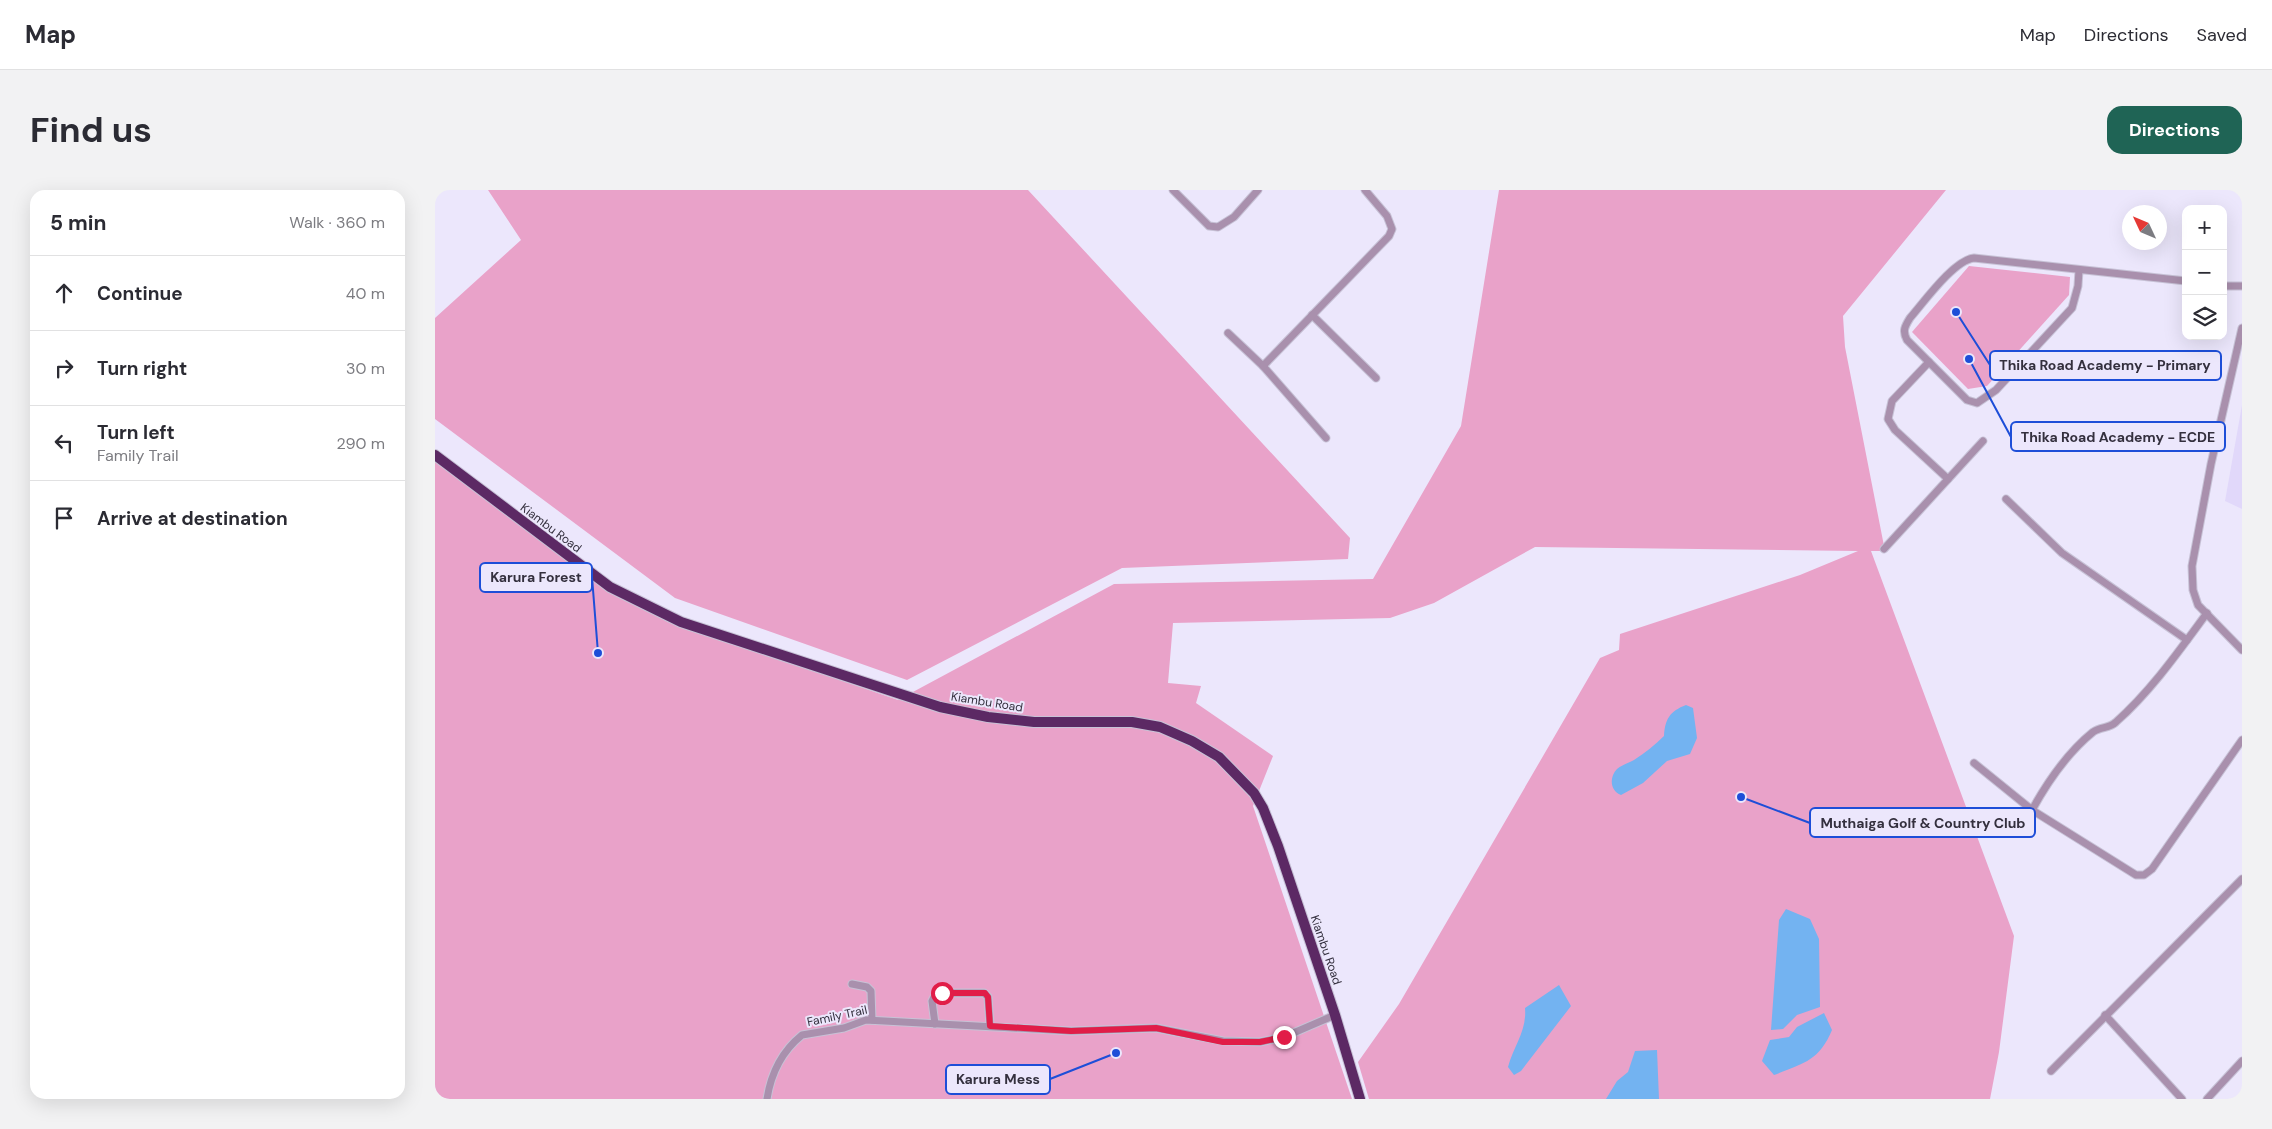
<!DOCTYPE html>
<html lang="en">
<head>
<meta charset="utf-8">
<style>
	body { margin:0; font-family:"DM Sans",sans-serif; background:#f2f2f3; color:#2b2b33 }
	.controls { position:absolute; right:15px; top:15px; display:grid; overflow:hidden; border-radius:10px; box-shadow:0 5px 20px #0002 }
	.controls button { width:45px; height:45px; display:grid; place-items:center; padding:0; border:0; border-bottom:1px solid #e1e1e2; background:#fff; color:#2b2b33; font:25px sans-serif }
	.compass { position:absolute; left:1687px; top:15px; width:45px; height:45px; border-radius:50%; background:#fff; box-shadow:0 5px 20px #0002; rotate:314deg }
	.stop { position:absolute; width:15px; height:15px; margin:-11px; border:4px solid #e11d48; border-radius:50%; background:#fff }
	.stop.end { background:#e11d48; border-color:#fff; box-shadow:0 1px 5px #0008 }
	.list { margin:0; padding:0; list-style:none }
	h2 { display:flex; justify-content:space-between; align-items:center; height:65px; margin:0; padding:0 20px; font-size:21px }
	h2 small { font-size:16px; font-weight:400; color:#7c7c81 }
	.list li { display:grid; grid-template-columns:32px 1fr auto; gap:15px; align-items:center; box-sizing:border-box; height:75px; padding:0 20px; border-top:1px solid #e1e1e2 }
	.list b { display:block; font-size:19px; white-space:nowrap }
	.list p { margin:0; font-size:16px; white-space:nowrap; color:#7c7c81 }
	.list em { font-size:16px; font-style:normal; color:#7c7c81 }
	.icon { flex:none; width:28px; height:28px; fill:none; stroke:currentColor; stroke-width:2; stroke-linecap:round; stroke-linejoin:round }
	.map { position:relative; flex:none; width:1807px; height:909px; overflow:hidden; border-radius:15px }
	header { display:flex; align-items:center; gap:30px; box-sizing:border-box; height:70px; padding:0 25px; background:#fff; border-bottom:1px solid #e1e1e2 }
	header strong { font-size:24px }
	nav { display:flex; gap:28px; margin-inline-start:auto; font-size:18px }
	.intro { display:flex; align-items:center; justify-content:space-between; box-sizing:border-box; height:120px; padding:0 30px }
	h1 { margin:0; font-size:35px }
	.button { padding:12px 22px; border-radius:15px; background:#1f6455; color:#fff; font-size:18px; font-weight:700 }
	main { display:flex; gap:30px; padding:0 30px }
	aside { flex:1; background:#fff; border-radius:15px; box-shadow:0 5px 20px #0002 }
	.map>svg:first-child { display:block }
	.built { fill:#e1d8fa }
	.green { fill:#e9a2c9 }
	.water { fill:#73b3f1 }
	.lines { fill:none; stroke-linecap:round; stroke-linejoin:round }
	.minor-casing { stroke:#c7c2d6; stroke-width:9 }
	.highway-casing { stroke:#c7c2d6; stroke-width:12 }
	.minor { stroke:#a990ad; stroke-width:7 }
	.highway { stroke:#5c2964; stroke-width:10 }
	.route { stroke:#e11d48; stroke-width:6 }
	.labels { text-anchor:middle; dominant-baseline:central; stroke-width:4; stroke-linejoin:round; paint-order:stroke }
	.street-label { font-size:12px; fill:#34303e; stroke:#ece7fc }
	.leader { fill:none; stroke:#1d4ed8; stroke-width:2 }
	.callout-dot { fill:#1d4ed8; stroke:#ece7fc; stroke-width:2 }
	.callout { fill:#ece7fc; stroke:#1d4ed8; stroke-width:2 }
	.callout-label { font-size:14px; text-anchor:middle; font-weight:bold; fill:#34303e }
</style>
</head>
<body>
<header>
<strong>Map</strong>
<nav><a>Map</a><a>Directions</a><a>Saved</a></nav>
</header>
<div class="intro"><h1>Find us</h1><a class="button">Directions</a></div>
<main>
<aside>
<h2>5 min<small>Walk · 360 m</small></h2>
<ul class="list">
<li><svg class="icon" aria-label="ahead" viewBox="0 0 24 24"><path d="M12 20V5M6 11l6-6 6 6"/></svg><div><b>Continue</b></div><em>40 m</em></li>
<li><svg class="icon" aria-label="right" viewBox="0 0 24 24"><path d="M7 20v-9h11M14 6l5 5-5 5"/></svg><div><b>Turn right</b></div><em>30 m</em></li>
<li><svg class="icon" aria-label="left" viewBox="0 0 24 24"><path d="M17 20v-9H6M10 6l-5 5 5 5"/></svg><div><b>Turn left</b><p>Family Trail</p></div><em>290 m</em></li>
<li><svg class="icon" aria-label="arrive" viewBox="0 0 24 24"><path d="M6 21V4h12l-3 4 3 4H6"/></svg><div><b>Arrive at destination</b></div></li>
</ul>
</aside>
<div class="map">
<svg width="1807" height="909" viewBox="0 0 1807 909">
	<rect width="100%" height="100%" fill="#ece7fc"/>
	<polygon class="built" points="1807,215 1807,319 1790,311"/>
	<g class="green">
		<polygon points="53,0 593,0 915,348 913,369 687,378 472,490 240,408 0,229 0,128 86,50"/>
		<polygon points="1064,0 1511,0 1408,126 1410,157 1450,361 1436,361 1579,746 1564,862 1555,909 934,909 923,872 964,814 1165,468 1184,460 1185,444 1365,385 1423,361 1100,357 999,413 955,428 738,433 733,493 766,496 761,513 838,566 818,616 917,909 0,909 0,262 164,387 229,429 463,510 679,394 938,389 1026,236"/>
		<polygon points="1534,76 1635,87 1634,105 1552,196 1533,199 1477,142"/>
	</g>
	<g class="water">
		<path d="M 1251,515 L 1258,518 L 1262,548 L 1255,564 L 1232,571 L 1208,593 L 1186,605 C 1175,601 1174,587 1182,579 C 1186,575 1194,573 1199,570 C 1210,563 1220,555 1229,546 C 1230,529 1235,521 1251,515 Z"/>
		<polygon points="1351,719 1375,729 1384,749 1385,817 1362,825 1348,839 1336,840 1344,730"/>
		<path d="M 1124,795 L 1136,816 L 1086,881 L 1079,885 L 1073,877 C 1079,855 1092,841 1090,818 Z"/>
		<path d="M 1389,823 L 1397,840 C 1384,871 1369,873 1339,885 L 1327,871 L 1335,850 L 1354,847 L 1362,837 Z"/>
		<polygon points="1222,860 1224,909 1171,909 1182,891 1193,882 1200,861"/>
	</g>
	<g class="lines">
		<defs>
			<g id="minor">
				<polyline points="738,0 774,36 783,37 799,27 823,0"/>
				<path d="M 1644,80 L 1643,96 L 1637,118 L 1561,200 L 1542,213 L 1532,210 L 1472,150 C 1467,141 1470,136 1475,128 C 1489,112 1519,70 1539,68 L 1751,91"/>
				<polyline points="1788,96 1807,96"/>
				<polyline points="877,125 941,188"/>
				<polyline points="1807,138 1776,274 1757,376 1758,400 1763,415 1807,460"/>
				<polyline points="793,143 828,176 891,248"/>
				<polyline points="1494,172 1457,211 1453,229 1460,240 1513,289"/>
				<polyline points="828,176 954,46 957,39 952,26 930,0"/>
				<polyline points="1571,309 1627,363 1752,450"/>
				<polyline points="1449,359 1548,251"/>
				<polyline points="1539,573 1597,620 1701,685 1709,685 1717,679 1807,550"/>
				<path d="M 1597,620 C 1613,591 1632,563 1658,542 C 1666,536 1674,539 1681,532 C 1716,501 1744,461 1772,423"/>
				<polyline points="417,794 432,797 436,801 437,830"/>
				<polyline points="1670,825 1747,909"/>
				<polyline points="500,834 497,811 500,805 507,803 549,803 553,807 555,836"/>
				<polyline points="1616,881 1807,689"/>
				<path d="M 332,909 C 336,883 346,862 367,845 L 409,838 L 431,830 L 636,841 L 721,838 L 788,851 L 825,852 L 849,847 L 900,825"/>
				<polyline points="1772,909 1807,871"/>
			</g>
			<polyline id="highway" points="0,265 175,397 246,432 505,517 553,527 599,532 697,532 725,537 757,551 784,567 819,603 828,618 843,656 900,825 925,909"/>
		</defs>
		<use href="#minor" class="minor-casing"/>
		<use href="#highway" class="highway-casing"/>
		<use href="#minor" class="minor"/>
		<use href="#highway" class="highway"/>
	</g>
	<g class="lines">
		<polyline class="route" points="507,803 550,803 553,807 555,836 636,841 721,838 788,852 825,852 849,847"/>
	</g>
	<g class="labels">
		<g class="street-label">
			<text transform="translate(116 338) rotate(37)">Kiambu Road</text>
			<text transform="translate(552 512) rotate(9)">Kiambu Road</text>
			<text transform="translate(891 760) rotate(71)">Kiambu Road</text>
			<text transform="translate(402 826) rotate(-12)">Family Trail</text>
		</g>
	</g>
	<path class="leader" d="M1521 122L1555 175M1534 169L1576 247M163 463L157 387M1306 607L1375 633M681 863L615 889"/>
	<g class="callout-dot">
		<circle cx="1521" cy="122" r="5"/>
		<circle cx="1534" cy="169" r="5"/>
		<circle cx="163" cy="463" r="5"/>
		<circle cx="1306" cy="607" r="5"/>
		<circle cx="681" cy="863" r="5"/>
	</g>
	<g class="callout">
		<rect x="1555" y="161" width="231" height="29" rx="5"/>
		<rect x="1576" y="232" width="214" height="29" rx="5"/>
		<rect x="45" y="373" width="112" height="29" rx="5"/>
		<rect x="1375" y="618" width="225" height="29" rx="5"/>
		<rect x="511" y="875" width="104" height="29" rx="5"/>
	</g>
	<g class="callout-label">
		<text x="1670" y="180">Thika Road Academy - Primary</text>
		<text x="1683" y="252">Thika Road Academy - ECDE</text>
		<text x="101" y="392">Karura Forest</text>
		<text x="1488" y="638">Muthaiga Golf &amp; Country Club</text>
		<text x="563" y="894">Karura Mess</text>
	</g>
</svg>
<div class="controls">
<button>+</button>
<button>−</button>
<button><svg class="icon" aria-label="layers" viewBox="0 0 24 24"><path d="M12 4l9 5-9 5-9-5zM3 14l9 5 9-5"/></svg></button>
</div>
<svg class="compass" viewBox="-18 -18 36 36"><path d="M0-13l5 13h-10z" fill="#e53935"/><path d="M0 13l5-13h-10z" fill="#7c7c81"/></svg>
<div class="stop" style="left:507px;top:803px"></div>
<div class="stop end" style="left:849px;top:847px"></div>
</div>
</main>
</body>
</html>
